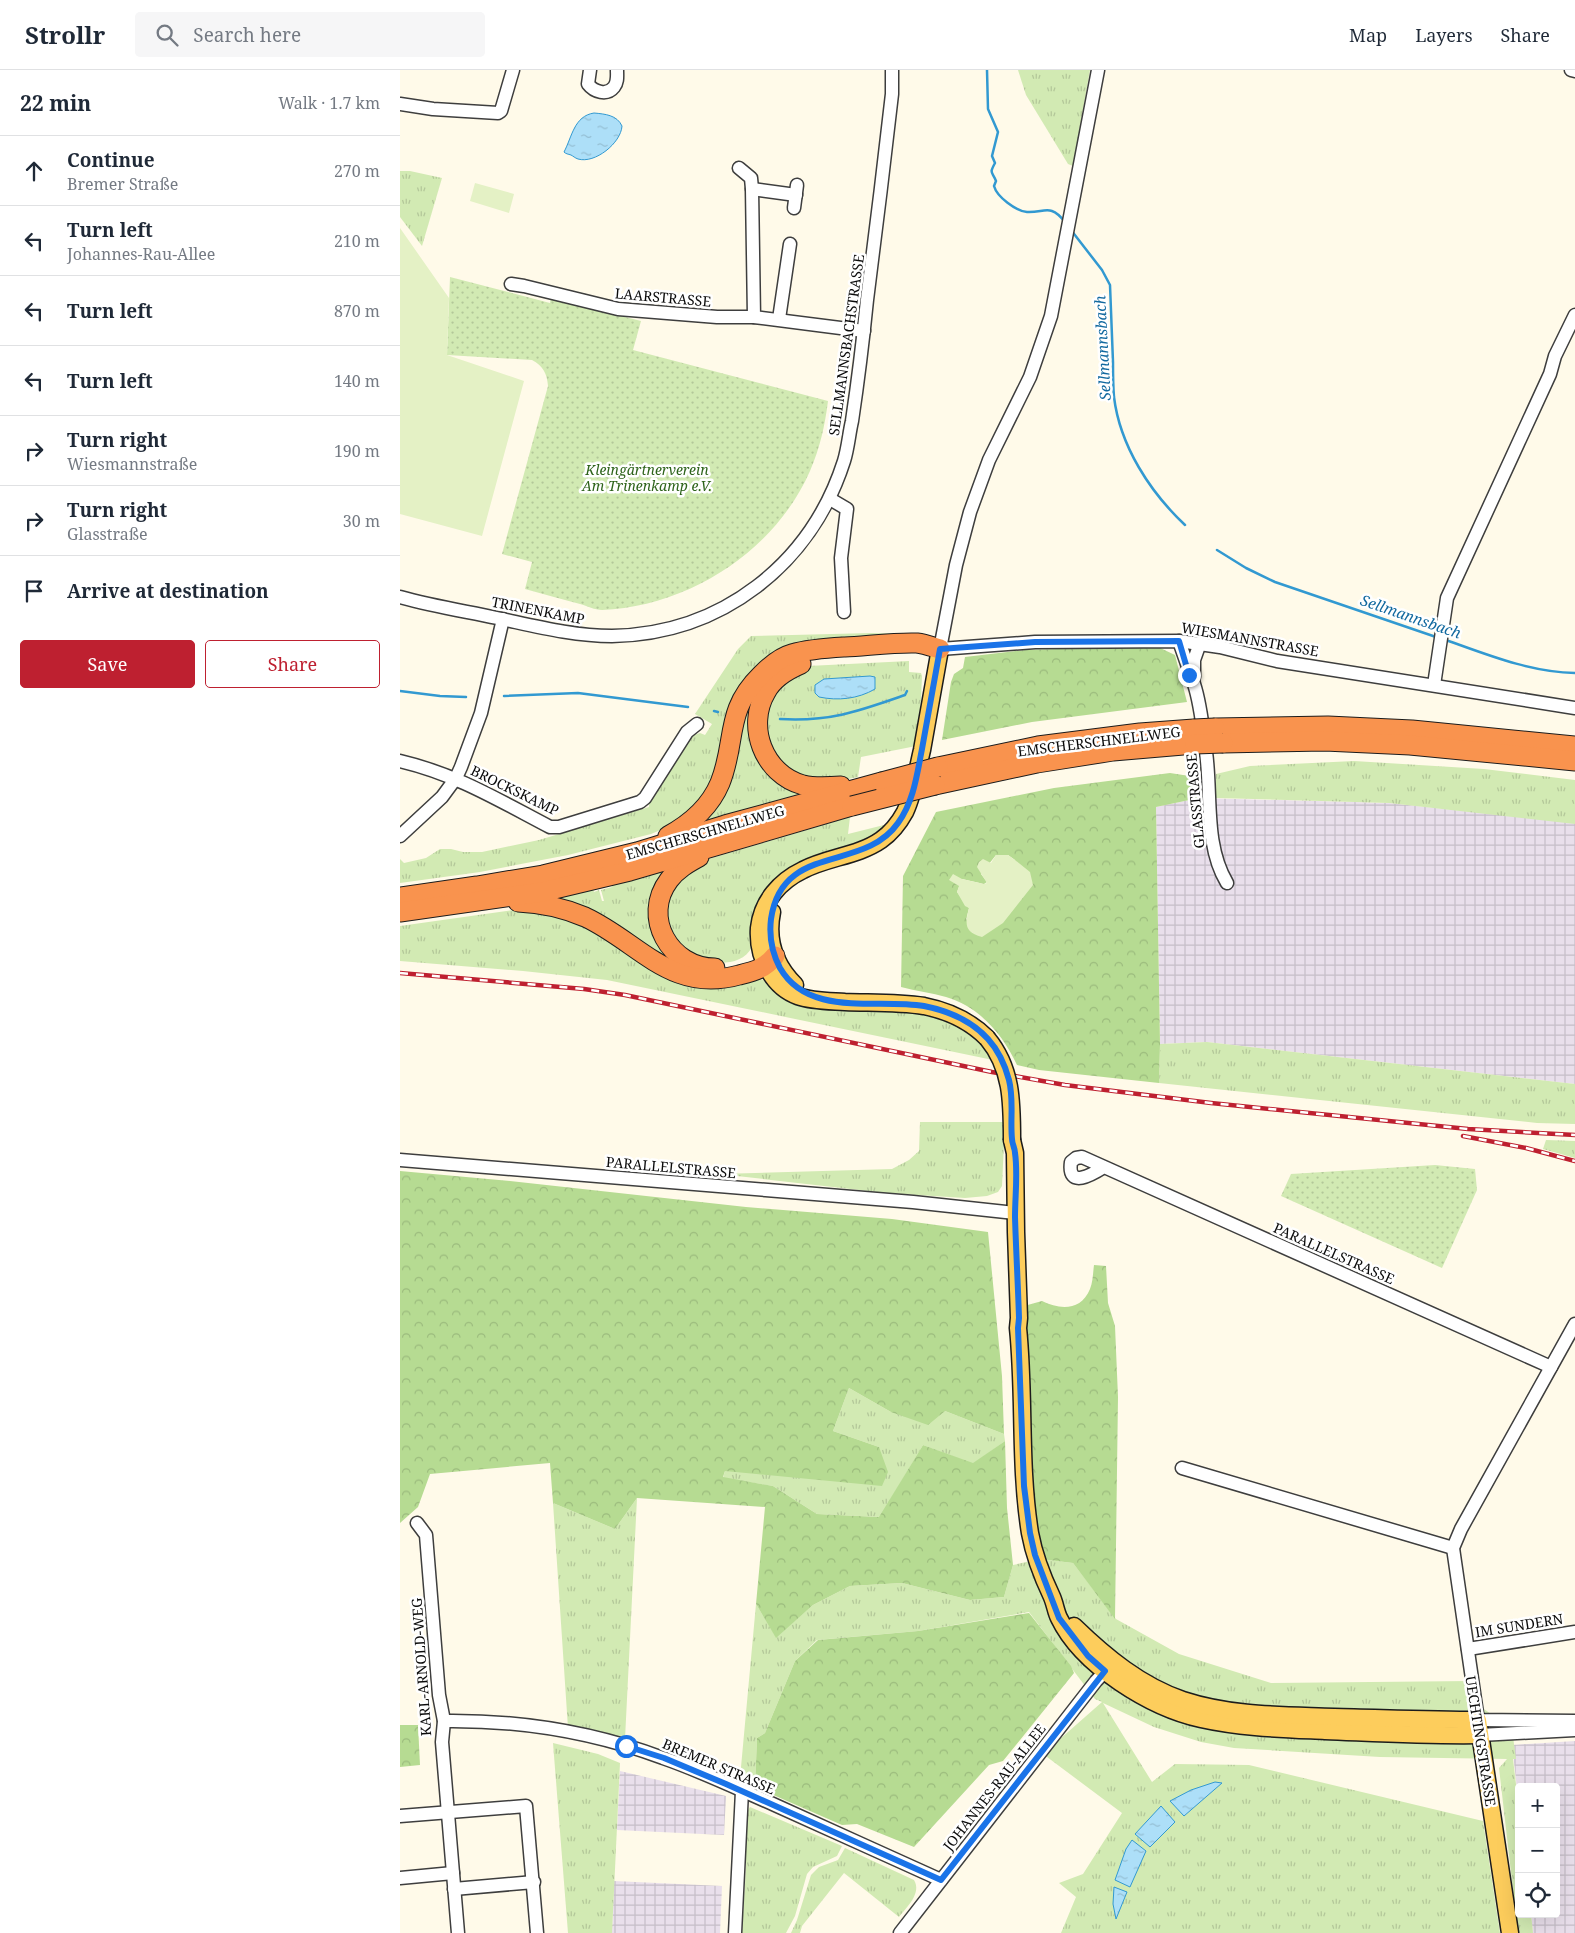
<!DOCTYPE html>
<html lang="en">
<head>
<meta charset="utf-8">
<style>
	body { margin:0; font-family:"Noto Serif",serif; background:#f6f6f7; color:#1f2937 }
	.controls { position:absolute; right:15px; bottom:15px; display:grid; overflow:hidden; border-radius:5px; box-shadow:0 5px 20px #0002 }
	.controls button { width:45px; height:45px; display:grid; place-items:center; padding:0; border:0; border-bottom:1px solid #e0e1e3; background:#fff; color:#1f2937; font:25px sans-serif }
	.stop { position:absolute; width:15px; height:15px; margin:-11px; border:4px solid #1a73e8; border-radius:50%; background:#fff }
	.stop.end { background:#1a73e8; border-color:#fff; box-shadow:0 1px 5px #0008 }
	.list { margin:0; padding:0; list-style:none }
	h2 { display:flex; justify-content:space-between; align-items:center; height:65px; margin:0; padding:0 20px; font-size:21px }
	h2 small { font-size:16px; font-weight:400; color:#747a83 }
	.list li { display:grid; grid-template-columns:32px 1fr auto; gap:15px; align-items:center; box-sizing:border-box; height:70px; padding:0 20px; border-top:1px solid #e0e1e3 }
	.list b { display:block; font-size:19px; white-space:nowrap }
	.list p { margin:0; font-size:16px; white-space:nowrap; color:#747a83 }
	.list em { font-size:16px; font-style:normal; color:#747a83 }
	.actions { display:flex; gap:10px; padding:15px 20px }
	.actions a { flex:1; padding:11px 0; border:1px solid #be2030; border-radius:5px; text-align:center; font-size:18px; color:#be2030 }
	.actions .main { background:#be2030; color:#fff }
	.icon { flex:none; width:28px; height:28px; fill:none; stroke:currentColor; stroke-width:2; stroke-linecap:round; stroke-linejoin:round }
	.map { position:relative; flex:none; width:1175px; height:1863px; overflow:hidden }
	header { display:flex; align-items:center; gap:30px; box-sizing:border-box; height:70px; padding:0 25px; background:#fff; border-bottom:1px solid #e0e1e3 }
	header strong { font-size:24px }
	nav { display:flex; gap:28px; margin-inline-start:auto; font-size:18px }
	.search { width:350px; height:45px; background:#f6f6f7; display:flex; align-items:center; gap:12px; box-sizing:border-box; padding:0 18px; border-radius:5px; color:#747a83; font-size:19px }
	main { display:flex }
	aside { flex:1; background:#fff }
	.map>svg:first-child { display:block }
	.industrial { fill:url(#industrial-grid) }
	.grass { fill:url(#grass-tufts) }
	.forest { fill:url(#forest-crowns); fill-rule:evenodd }
	.garden { fill:url(#garden-dots) }
	.pitch { fill:#e4f1c5 }
	.water { fill:url(#water-ripples); stroke:#3299d1 }
	.lines { fill:none; stroke-linecap:round; stroke-linejoin:round }
	.stream { stroke:#3299d1; stroke-width:2.5 }
	.minor-casing { stroke:#3e3e3e; stroke-width:15 }
	.major-casing { stroke:#1c1c1c; stroke-width:19 }
	.highway-casing { stroke:#1c1c1c; stroke-width:21 }
	.minor { stroke:#fff; stroke-width:12 }
	.major { stroke:#fdcd5c; stroke-width:16 }
	.highway { stroke:#f9934e; stroke-width:19 }
	.rail-casing { stroke:#be2030; stroke-width:4.5 }
	.rail { stroke:#fff; stroke-width:2.5; stroke-dasharray:8; stroke-linecap:butt }
	.major-bridge-casing { stroke:#1c1c1c; stroke-width:19; stroke-linecap:butt }
	.highway-bridge-casing { stroke:#1c1c1c; stroke-width:21; stroke-linecap:butt }
	.major-bridge { stroke:#fdcd5c; stroke-width:16 }
	.highway-bridge { stroke:#f9934e; stroke-width:19 }
	.route { stroke:#1a73e8; stroke-width:6 }
	.labels { text-anchor:middle; dominant-baseline:central; stroke-width:5; stroke-linejoin:round; paint-order:stroke }
	.street-label { font-size:14px; fill:#0b0b0b; stroke:#fff }
	.park-label { font-size:14px; font-style:italic; fill:#2e641b; stroke:#fff }
	.water-label { font-size:15px; font-style:italic; fill:#12699f; stroke:#fff }
</style>
</head>
<body>
<header>
<strong>Strollr</strong>
<div class="search"><svg class="icon" aria-label="search" viewBox="0 0 24 24"><circle cx="10" cy="10" r="6"/><path d="M15 15l6 6"/></svg>Search here</div>
<nav><a>Map</a><a>Layers</a><a>Share</a></nav>
</header>
<main>
<aside>
<h2>22 min<small>Walk · 1.7 km</small></h2>
<ul class="list">
<li><svg class="icon" aria-label="ahead" viewBox="0 0 24 24"><path d="M12 20V5M6 11l6-6 6 6"/></svg><div><b>Continue</b><p>Bremer Straße</p></div><em>270 m</em></li>
<li><svg class="icon" aria-label="left" viewBox="0 0 24 24"><path d="M17 20v-9H6M10 6l-5 5 5 5"/></svg><div><b>Turn left</b><p>Johannes-Rau-Allee</p></div><em>210 m</em></li>
<li><svg class="icon" aria-label="left" viewBox="0 0 24 24"><path d="M17 20v-9H6M10 6l-5 5 5 5"/></svg><div><b>Turn left</b></div><em>870 m</em></li>
<li><svg class="icon" aria-label="left" viewBox="0 0 24 24"><path d="M17 20v-9H6M10 6l-5 5 5 5"/></svg><div><b>Turn left</b></div><em>140 m</em></li>
<li><svg class="icon" aria-label="right" viewBox="0 0 24 24"><path d="M7 20v-9h11M14 6l5 5-5 5"/></svg><div><b>Turn right</b><p>Wiesmannstraße</p></div><em>190 m</em></li>
<li><svg class="icon" aria-label="right" viewBox="0 0 24 24"><path d="M7 20v-9h11M14 6l5 5-5 5"/></svg><div><b>Turn right</b><p>Glasstraße</p></div><em>30 m</em></li>
<li><svg class="icon" aria-label="arrive" viewBox="0 0 24 24"><path d="M6 21V4h12l-3 4 3 4H6"/></svg><div><b>Arrive at destination</b></div></li>
</ul>
<div class="actions"><a class="main">Save</a><a>Share</a></div>
</aside>
<div class="map">
<svg width="1175" height="1863" viewBox="0 0 1175 1863">
	<defs>
		<pattern id="industrial-grid" width="8" height="8" patternUnits="userSpaceOnUse" patternTransform="scale(1.25)"><rect width="8" height="8" fill="#e9dfeb"/><path d="M0 4h8M4 0v8" fill="none" stroke="#c6bec8"/></pattern>
		<pattern id="grass-tufts" width="24" height="20" patternUnits="userSpaceOnUse" patternTransform="scale(1.25)"><rect width="24" height="20" fill="#d2eab3"/><path d="M3 7l-1-3M5 7V3M7 7l1-3M15 17l-1-3M17 17v-4M19 17l1-3" fill="none" stroke="#b3c799"/></pattern>
		<pattern id="forest-crowns" width="20" height="18" patternUnits="userSpaceOnUse" patternTransform="scale(1.25)"><rect width="20" height="18" fill="#b6db92"/><path d="M2 6a3 3 0 1 1 6 0M12 15a3 3 0 1 1 6 0" fill="none" stroke="#9bbb7d"/></pattern>
		<pattern id="garden-dots" width="8" height="8" patternUnits="userSpaceOnUse" patternTransform="scale(1.25)"><rect width="8" height="8" fill="#d2eab3"/><path d="M2 2h.1M6 6h.1" fill="none" stroke="#b3c799" stroke-width="1.8" stroke-linecap="round"/></pattern>
		<pattern id="water-ripples" width="26" height="14" patternUnits="userSpaceOnUse" patternTransform="scale(1.25)"><rect width="26" height="14" fill="#addff8"/><path d="M2 4q2-2 4 0t4 0M15 11q2-2 4 0t4 0" fill="none" stroke="#94bed3"/></pattern>
	</defs>
	<rect width="100%" height="100%" fill="#fffae9"/>
	<g class="industrial">
		<polygon points="799,728 989,733 1175,753 1175,1014 807,972 760,974 756,737"/>
		<polygon points="1175,1671 1175,1863 1133,1863 1131,1844 1156,1844 1156,1717 1119,1717 1119,1736 1112,1675"/>
		<polygon points="220,1701 326,1726 324,1765 217,1760"/>
		<polygon points="214,1811 322,1816 320,1863 212,1863"/>
	</g>
	<g class="grass">
		<polygon points="618,0 690,0 673,96 668,94 626,25"/>
		<polygon points="0,101 10,101 42,108 22,176 0,147"/>
		<polygon points="472,563 509,564 367,590 319,691 309,718 287,745 263,759 251,764 168,785 80,802 0,813 0,789 4,793 26,788 40,779 51,779 63,782 82,782 139,770 249,737 249,732 291,666 300,663 305,665 312,654 295,644 338,579 351,566"/>
		<polygon points="509,591 509,602 521,603 522,606 521,630 516,676 461,687 458,707 433,712 408,711 374,690 363,661 375,617 408,596"/>
		<polygon points="390,593 354,665 409,721 297,754 343,637"/>
		<polygon points="954,691 1084,699 1175,710 1175,754 989,733 816,728 816,704 850,696"/>
		<path d="M 450,747 L 448,764 L 488,754 L 472,768 L 397,794 L 379,805 L 362,827 L 352,877 C 342,897 314,894 296,889 C 293,888 289,888 286,885 C 277,876 271,864 263,854 L 269,818 L 298,793 L 312,788 Z"/>
		<polygon points="274,797 254,829 293,901 151,829 193,819 194,822 199,820 202,831 204,831 201,820 212,817 211,814"/>
		<path d="M 120,839 L 176,850 L 260,903 L 360,909 L 367,911 L 403,935 L 419,939 C 454,940 534,938 562,956 C 575,964 585,978 593,990 L 207,910 L 123,901 L 0,891 L 0,856 Z"/>
		<polygon points="807,972 1175,1014 1175,1054 1137,1053 759,1013 760,974"/>
		<polygon points="520,1052 605,1052 602,1116 598,1122 587,1126 565,1128 486,1123 319,1104 492,1099 509,1090 519,1081"/>
		<polygon points="1146,1070 1175,1071 1175,1088 1143,1079"/>
		<polygon points="449,1318 491,1342 545,1341 604,1364 605,1371 573,1394 523,1375 480,1447 417,1444 373,1416 323,1408 325,1401 479,1377 433,1361"/>
		<polygon points="237,1428 225,1669 168,1658 153,1433 215,1459"/>
		<polygon points="640,1489 673,1493 716,1549 779,1584 871,1613 1071,1611 1077,1634 1112,1659 1116,1689 1113,1689 1119,1740 1119,1844 1131,1844 1133,1863 1118,1863 1099,1698 1107,1689 980,1687 834,1678 801,1672 754,1657 703,1633 752,1712 775,1694 849,1695 1083,1751 1100,1863 661,1863 676,1827 659,1813 683,1804 722,1743 643,1684 702,1632 695,1629 629,1542 518,1561 417,1570 395,1591 365,1663 357,1668 355,1717 339,1719 356,1534 376,1567 413,1535 450,1516 502,1513 570,1530 604,1527 613,1495"/>
		<polygon points="153,1673 198,1684 220,1693 212,1863 168,1863"/>
		<path d="M 350,1737 L 442,1776 L 437,1786 L 413,1797 L 407,1804 L 395,1846 L 386,1863 L 342,1863 C 343,1841 345,1819 346,1797 C 347,1782 341,1749 350,1737 Z"/>
		<path d="M 445,1778 L 514,1810 C 522,1823 507,1837 499,1847 L 444,1803 L 402,1856 L 400,1863 L 391,1863 L 397,1850 L 411,1805 L 419,1797 L 438,1790 Z"/>
	</g>
	<g class="forest">
		<polygon points="756,576 775,585 787,632 632,652 542,670 551,612 554,604 563,598 565,587 625,580"/>
		<path d="M 770,703 L 796,707 L 799,728 L 756,737 L 760,974 L 759,1013 L 639,1000 L 617,995 C 603,965 580,937 546,927 C 532,923 516,921 501,917 L 503,806 L 536,742 L 654,718 ZM 596,785 L 608,785 L 615,790 L 566,850 L 569,838 L 557,822 L 562,809 L 584,814 L 587,812 L 581,804 Z"/>
		<polygon points="0,1101 110,1111 346,1137 492,1149 588,1162 602,1306 604,1364 545,1341 528,1355 491,1342 449,1318 433,1361 479,1377 488,1402 482,1416 325,1401 323,1407 373,1416 417,1444 479,1447 523,1375 573,1393 605,1371 607,1438 613,1495 604,1527 570,1530 502,1513 450,1516 413,1535 376,1568 356,1534 365,1437 237,1428 215,1459 153,1433 150,1393 30,1404 18,1437 0,1453"/>
		<path d="M 694,1195 L 706,1196 L 708,1233 L 715,1256 L 718,1327 L 715,1549 L 673,1493 L 640,1489 L 634,1464 L 624,1236 L 642,1231 C 660,1240 681,1241 690,1219 C 693,1212 693,1202 694,1195 Z"/>
		<polygon points="629,1543 671,1596 674,1603 603,1691 589,1695 514,1777 457,1754 442,1755 355,1717 357,1668 365,1663 395,1591 418,1570 518,1561"/>
		<polygon points="0,1655 18,1655 20,1695 0,1697"/>
	</g>
	<g class="garden">
		<path d="M 50,207 L 150,233 L 151,228 L 241,251 L 233,280 L 428,331 C 425,355 420,378 410,401 C 375,481 289,536 202,540 C 195,540 187,536 180,534 C 161,529 143,524 125,519 L 132,492 L 102,484 L 148,316 C 147,303 143,296 132,290 L 47,285 Z"/>
		<polygon points="1035,1095 1075,1099 1077,1120 1042,1198 881,1126 891,1104"/>
	</g>
	<g class="pitch">
		<polygon points="75,113 114,124 109,143 70,131"/>
		<polygon points="0,158 49,228 47,285 124,311 82,466 0,444"/>
		<path d="M 596,785 L 608,785 L 615,790 L 630,802 L 633,815 L 603,853 L 582,867 C 564,862 565,854 569,838 L 565,836 L 557,822 L 559,816 L 549,810 L 553,804 L 562,809 L 584,814 L 587,813 L 577,797 L 579,792 L 583,789 L 591,793 Z"/>
	</g>
	<g class="water">
		<path d="M 194,43 C 205,44 217,45 222,56 C 221,73 195,94 178,89 C 175,88 173,86 171,85 C 168,84 166,84 164,82 C 172,67 174,46 194,43 Z"/>
		<path d="M 470,606 L 475,607 L 475,619 C 458,629 438,631 419,627 L 415,623 L 415,615 L 424,609 Z"/>
		<polygon points="815,1712 822,1713 784,1746 770,1731 791,1720"/>
		<polygon points="761,1736 775,1752 750,1777 735,1764"/>
		<polygon points="732,1770 746,1781 730,1817 715,1810 726,1779"/>
		<polygon points="714,1817 727,1822 716,1849 713,1834"/>
	</g>
	<g class="lines">
		<g class="stream">
			<path d="M 587,0 L 588,39 L 598,62 L 592,86 L 595,93 C 589,104 592,101 596,111 L 594,116 C 597,127 616,141 627,142 C 645,143 650,133 665,152"/>
			<path d="M 671,160 L 702,200 L 710,215 C 711,241 712,266 713,292 C 713,303 713,315 714,327 C 720,376 750,422 785,455"/>
			<polyline points="817,480 846,498 875,512 1036,567"/>
			<path d="M 1046,570 C 1088,585 1130,602 1175,603"/>
			<polyline points="0,621 40,626 66,627"/>
			<polyline points="104,626 178,623 288,637"/>
			<polyline points="314,641 318,642"/>
			<path d="M 380,649 C 430,652 459,641 505,625 L 507,621"/>
		</g>
		<defs>
			<g id="minor">
				<path d="M 190,0 L 188,14 C 194,22 207,26 214,17 C 218,12 217,6 217,0"/>
				<polyline points="698,0 651,246 630,307 589,390 570,442 556,495 540,579 635,572 779,571 820,577 877,591 1175,638"/>
				<polyline points="1171,0 1175,1"/>
				<polyline points="0,34 33,39 98,43 101,41 113,0"/>
				<polyline points="339,98 351,108 352,119 354,247 464,261"/>
				<polyline points="352,119 396,125"/>
				<polyline points="394,138 397,115"/>
				<polyline points="111,214 124,216 218,239 317,247 354,247"/>
				<polyline points="379,249 390,174"/>
				<polyline points="430,429 447,439 441,488 444,542"/>
				<path d="M 0,527 C 32,536 64,541 97,548 C 135,556 173,566 212,566 C 322,564 411,494 444,391 C 448,378 449,364 452,351 C 458,311 463,270 467,230 C 476,161 484,93 492,24 L 492,0"/>
				<path d="M 779,571 C 784,585 789,600 794,614 C 801,635 803,660 806,682 C 812,725 804,775 827,813"/>
				<polyline points="794,607 794,590 800,573"/>
				<polyline points="1034,615 1047,528 1150,304 1155,286 1175,245"/>
				<path d="M 0,691 C 56,704 100,731 150,757 L 159,757 L 240,732 L 245,728 L 287,662 L 297,654"/>
				<polyline points="0,766 42,727 56,708 61,697 81,643 103,549"/>
				<polyline points="0,1090 513,1132 615,1143"/>
				<path d="M 704,1097 C 693,1104 667,1120 671,1092 L 676,1088 L 682,1087 L 1151,1297"/>
				<polyline points="1175,1254 1061,1459 1053,1478 1078,1650 1175,1651"/>
				<polyline points="782,1398 1053,1478"/>
				<polyline points="17,1453 26,1465 39,1625 44,1651 42,1672 58,1863"/>
				<polyline points="1068,1579 1175,1562"/>
				<path d="M 44,1651 C 118,1650 193,1662 263,1688 C 301,1701 338,1719 375,1735 C 430,1760 486,1785 541,1810"/>
				<polyline points="1080,1665 1175,1660"/>
				<polyline points="0,1746 126,1736 137,1863"/>
				<polyline points="0,1808 53,1803"/>
				<polyline points="54,1819 134,1812"/>
				<polyline points="335,1863 342,1721"/>
				<polyline points="500,1863 696,1611 711,1595"/>
			</g>
			<g id="major">
				<path d="M 540,579 C 534,613 528,647 522,680 C 517,701 514,723 505,742 C 499,753 491,763 481,770 C 458,786 428,787 403,800 C 380,811 362,831 359,858 C 358,873 361,888 369,901 C 387,932 413,930 445,932 C 471,933 498,932 524,936 C 549,941 569,950 587,968"/>
				<path d="M 372,842 C 366,871 375,895 395,915"/>
				<path d="M 612,1070 L 615,1083 L 616,1162 L 619,1248 L 618,1258 C 625,1326 619,1395 630,1463 C 634,1485 642,1506 652,1527 C 655,1534 656,1542 659,1548 C 682,1596 751,1638 801,1649 C 841,1658 883,1659 925,1661 C 977,1663 1029,1666 1080,1665"/>
				<path d="M 674,1556 C 706,1587 741,1616 783,1630 C 832,1646 883,1645 934,1647 C 982,1648 1030,1650 1078,1650 L 1110,1863"/>
			</g>
			<g id="highway">
				<path d="M 401,594 C 387,600 373,608 366,622 C 346,656 363,704 403,715 C 415,718 428,717 441,716"/>
				<polyline points="815,658 928,656 1012,660 1175,676"/>
				<polyline points="823,673 925,671 1010,675 1175,691"/>
				<polyline points="538,697 638,676 740,663 794,659"/>
				<polyline points="535,715 637,693 713,681 795,674"/>
				<path d="M 268,766 C 290,754 310,737 320,713 C 337,671 324,641 361,605 C 369,597 381,587 392,584 C 409,579 428,578 445,577 C 466,576 497,572 517,573 C 525,574 533,577 540,579"/>
				<path d="M 299,787 C 288,793 277,799 269,810 C 241,847 270,898 315,898"/>
				<polyline points="0,827 77,816 143,805 237,782 325,755 482,712"/>
				<path d="M 118,832 C 141,833 164,838 185,847 C 239,872 271,924 339,905 C 355,901 364,899 375,886"/>
				<polyline points="0,842 142,822 230,801 452,736"/>
			</g>
		</defs>
		<use href="#minor" class="minor-casing"/>
		<use href="#major" class="major-casing"/>
		<use href="#highway" class="highway-casing"/>
		<use href="#minor" class="minor"/>
		<use href="#major" class="major"/>
		<use href="#highway" class="highway"/>
		<defs>
			<g id="rail">
				<polyline points="0,903 184,919 225,925 592,1002 665,1015 811,1033 1068,1059 1175,1065"/>
				<polyline points="1063,1066 1126,1078 1175,1091"/>
			</g>
		</defs>
		<use href="#rail" class="rail-casing"/>
		<use href="#rail" class="rail"/>
		<defs>
			<path id="major-bridge" d="M 587,968 C 612,998 612,1032 612,1070"/>
			<g id="highway-bridge">
				<polyline points="794,659 815,658"/>
				<polyline points="795,674 823,673"/>
				<polyline points="482,712 538,697"/>
				<polyline points="452,736 535,715"/>
			</g>
		</defs>
		<use href="#major-bridge" class="major-bridge-casing"/>
		<use href="#highway-bridge" class="highway-bridge-casing"/>
		<use href="#major-bridge" class="major-bridge"/>
		<use href="#highway-bridge" class="highway-bridge"/>
	</g>
	<g class="lines">
		<path class="route" d="M 226,1676 L 264,1688 L 326,1714 L 541,1810 L 705,1601 L 688,1586 L 659,1548 L 635,1485 L 630,1463 L 624,1416 L 618,1258 L 619,1248 C 618,1214 616,1181 615,1147 C 615,1126 618,1103 615,1083 C 615,1078 612,1074 612,1069 C 610,1049 614,1030 609,1010 C 605,995 598,980 588,969 C 571,950 549,941 524,936 C 477,928 409,948 380,898 C 372,883 369,866 371,849 C 382,772 463,803 498,753 C 514,731 517,704 522,679 C 528,646 534,613 540,579 L 635,572 L 779,571 L 789,605"/>
	</g>
	<g class="labels">
		<g class="street-label">
			<text transform="translate(263 227) rotate(5)">LAARSTRASSE</text>
			<text transform="translate(446 275) rotate(-82)">SELLMANNSBACHSTRASSE</text>
			<text transform="translate(138 540) rotate(11)">TRINENKAMP</text>
			<text transform="translate(850 569) rotate(10)">WIESMANNSTRASSE</text>
			<text transform="translate(699 671) rotate(-7)">EMSCHERSCHNELLWEG</text>
			<text transform="translate(115 720) rotate(26)">BROCKSKAMP</text>
			<text transform="translate(795 731) rotate(-95)">GLASSTRASSE</text>
			<text transform="translate(305 762) rotate(-16)">EMSCHERSCHNELLWEG</text>
			<text transform="translate(271 1097) rotate(5)">PARALLELSTRASSE</text>
			<text transform="translate(934 1183) rotate(24)">PARALLELSTRASSE</text>
			<text transform="translate(1119 1555) rotate(-9)">IM SUNDERN</text>
			<text transform="translate(21 1597) rotate(-94)">KARL-ARNOLD-WEG</text>
			<text transform="translate(1081 1671) rotate(81)">UECHTINGSTRASSE</text>
			<text transform="translate(319 1696) rotate(23)">BREMER STRASSE</text>
			<text transform="translate(594 1717) rotate(-52)">JOHANNES-RAU-ALLEE</text>
		</g>
		<g class="park-label">
			<text x="247" y="399">Kleingärtnerverein<tspan x="247" dy="16">Am Trinenkamp e.V.</tspan></text>
		</g>
		<g class="water-label">
			<text transform="translate(702 278) rotate(-93)">Sellmannsbach</text>
			<text transform="translate(1011 546) rotate(19)">Sellmannsbach</text>
		</g>
	</g>
</svg>
<div class="controls">
<button>+</button>
<button>−</button>
<button><svg class="icon" aria-label="locate" viewBox="0 0 24 24"><circle cx="12" cy="12" r="6"/><path d="M12 2v4M12 18v4M2 12h4M18 12h4"/></svg></button>
</div>
<div class="stop" style="left:226px;top:1676px"></div>
<div class="stop end" style="left:789px;top:605px"></div>
</div>
</main>
</body>
</html>
